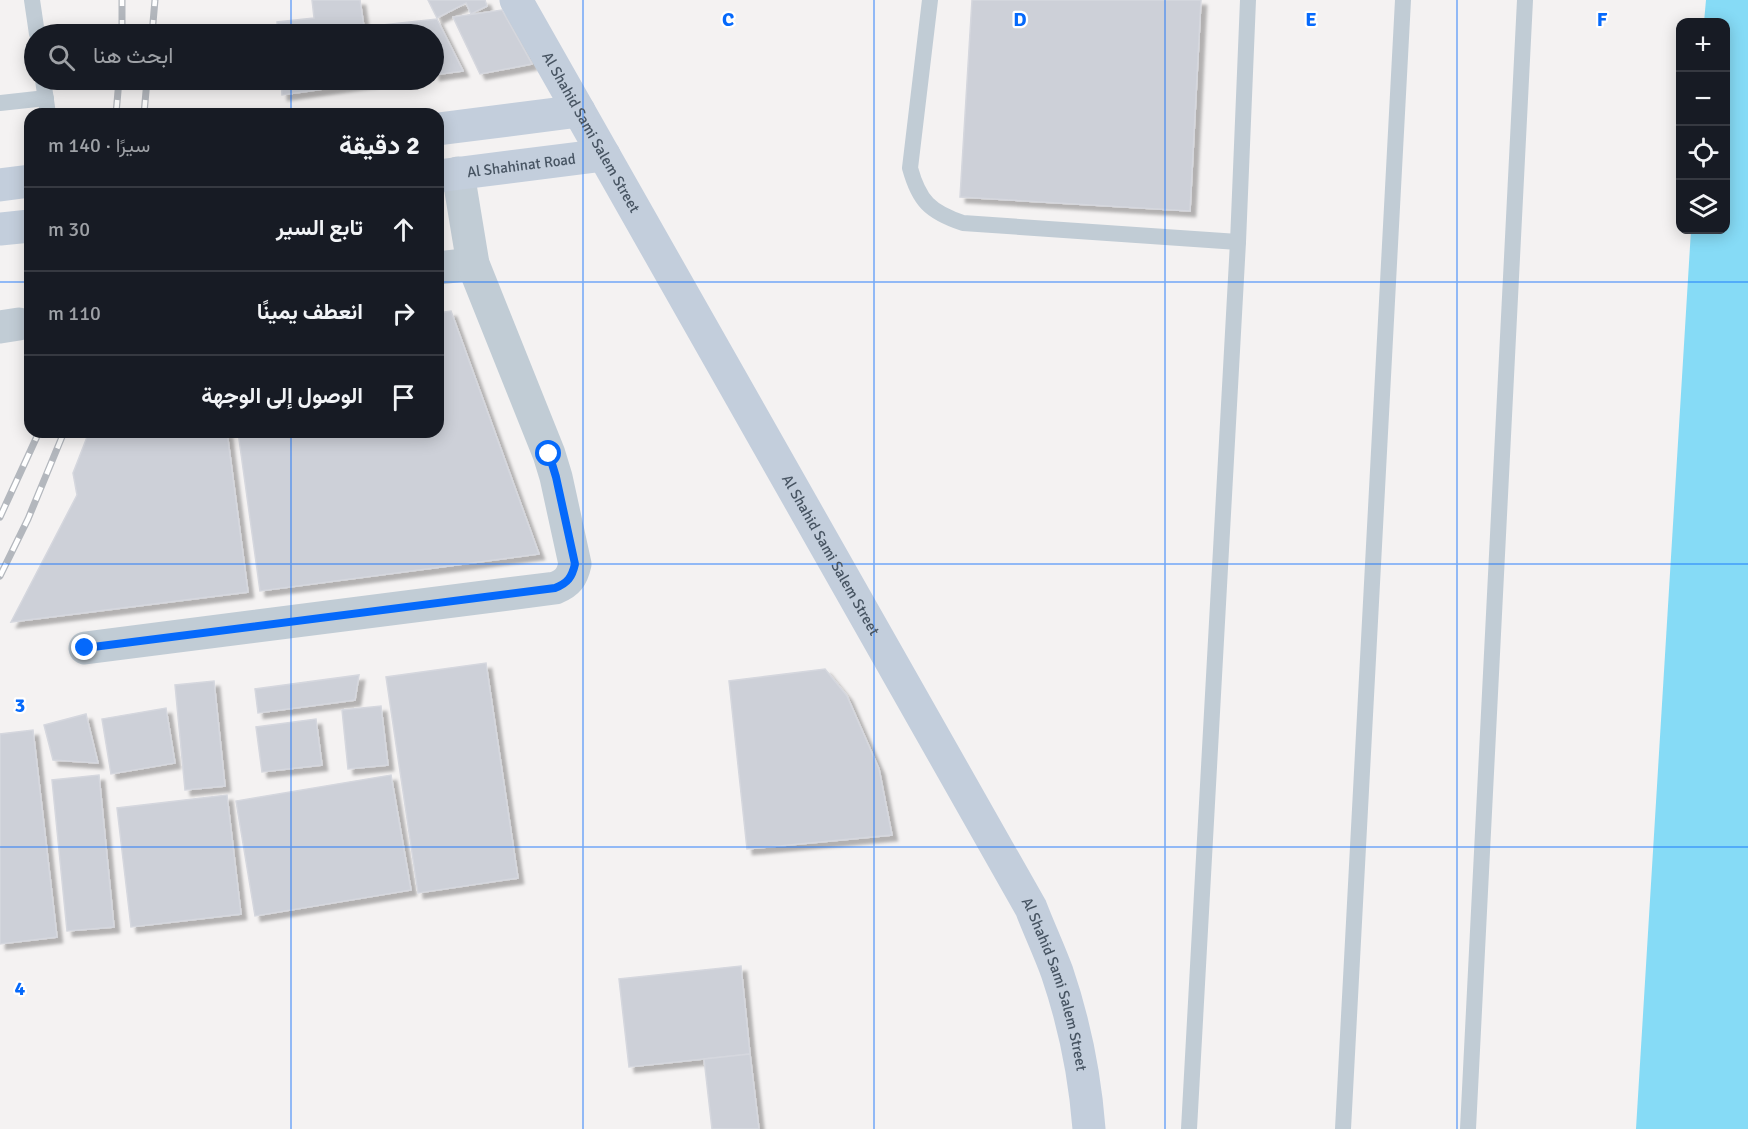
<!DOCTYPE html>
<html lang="ar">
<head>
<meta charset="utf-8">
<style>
	body { margin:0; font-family:Signika,Vazirmatn,sans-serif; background:#20242c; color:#f1f3f6; direction:rtl }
	.controls { position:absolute; right:18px; top:18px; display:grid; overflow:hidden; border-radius:12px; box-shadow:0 3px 15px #0003 }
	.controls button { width:54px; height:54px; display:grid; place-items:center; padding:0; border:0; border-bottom:2px solid #363941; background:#171b24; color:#f1f3f6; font:30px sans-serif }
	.stop { position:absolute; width:18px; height:18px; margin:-14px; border:4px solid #0569fb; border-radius:50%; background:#fff }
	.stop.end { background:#0569fb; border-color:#fff; box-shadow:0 2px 6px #0008 }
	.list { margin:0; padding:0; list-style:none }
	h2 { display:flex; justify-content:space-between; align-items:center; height:78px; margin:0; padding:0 24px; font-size:26px }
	h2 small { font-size:20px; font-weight:400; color:#9ea1a6 }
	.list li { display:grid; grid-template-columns:39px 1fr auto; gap:18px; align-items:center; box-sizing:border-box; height:84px; padding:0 24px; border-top:2px solid #363941 }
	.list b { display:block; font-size:22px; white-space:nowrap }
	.list em { font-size:20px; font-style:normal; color:#9ea1a6 }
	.icon { flex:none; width:33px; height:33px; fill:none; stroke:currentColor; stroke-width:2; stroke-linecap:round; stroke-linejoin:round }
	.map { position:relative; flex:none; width:1748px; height:1129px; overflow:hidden; direction:ltr }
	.search { position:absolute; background:#171b24; box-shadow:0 3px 15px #0003; left:24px; top:24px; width:420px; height:66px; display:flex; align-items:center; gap:15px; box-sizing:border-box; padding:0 21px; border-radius:33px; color:#9ea1a6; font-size:22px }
	.panel { position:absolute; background:#171b24; box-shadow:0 3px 15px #0003; left:24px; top:108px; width:420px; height:330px; border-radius:18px; direction:rtl }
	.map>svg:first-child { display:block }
	.water { fill:#86dbf6 }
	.building { fill:#cdd0d8; stroke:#d5d7de; stroke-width:1.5; filter:url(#shadow) }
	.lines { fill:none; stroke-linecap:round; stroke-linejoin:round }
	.service { stroke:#c1ccd5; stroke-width:16 }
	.minor { stroke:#c1ccd5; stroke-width:33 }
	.secondary { stroke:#c3cedc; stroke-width:33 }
	.rail-casing { stroke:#b3b7bd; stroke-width:7 }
	.rail { stroke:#fff; stroke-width:4.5; stroke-dasharray:14; stroke-linecap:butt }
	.route { stroke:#0569fb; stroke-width:8 }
	.grid { fill:none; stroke:#0569fb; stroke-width:1.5; stroke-opacity:0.55 }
	.labels { text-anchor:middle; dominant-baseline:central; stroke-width:4.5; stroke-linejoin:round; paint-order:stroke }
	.street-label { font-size:15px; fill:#475462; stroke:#fff }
	.grid-label { font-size:20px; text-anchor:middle; font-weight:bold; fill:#0569fb; stroke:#fff; stroke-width:4.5; stroke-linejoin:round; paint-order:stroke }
</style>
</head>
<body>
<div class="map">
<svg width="1748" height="1129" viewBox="0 0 1748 1129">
	<defs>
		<filter id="shadow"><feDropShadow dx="5.5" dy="5.5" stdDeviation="1.5" flood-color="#0004"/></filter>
	</defs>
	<rect width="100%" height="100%" fill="#f4f2f2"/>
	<polygon class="water" points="1706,0 1748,0 1748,1129 1636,1129 1691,230 1726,230 1726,22 1704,22"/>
	<g class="building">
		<polygon points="312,0 360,0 365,34 278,34 277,22 314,18"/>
		<polygon points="428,0 485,0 487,6 471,14 466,3 437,18"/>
		<polygon points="972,0 1201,0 1190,211 960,197"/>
		<polygon points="502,10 532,64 480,74 453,17"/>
		<polygon points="437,19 463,71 434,75 434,34 365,34 364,27"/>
		<polygon points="281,80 372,80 372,82 282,95"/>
		<polygon points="451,311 539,554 260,591 238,432 438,432 438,313"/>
		<polygon points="89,432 227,432 248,592 11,622 77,495 73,473"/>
		<polygon points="486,663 518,878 418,893 386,677"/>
		<polygon points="825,669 847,696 879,769 892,835 747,849 729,681"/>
		<polygon points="359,675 355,700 258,713 255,689"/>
		<polygon points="214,681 225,786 185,790 175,685"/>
		<polygon points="381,706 388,765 348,769 342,710"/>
		<polygon points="166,708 175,763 111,774 102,719"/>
		<polygon points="86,714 98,763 53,760 44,725"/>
		<polygon points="316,719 322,765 262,772 256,727"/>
		<polygon points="33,730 57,937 0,944 0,734"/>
		<polygon points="99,775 114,927 67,931 52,780"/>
		<polygon points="391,775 411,890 255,916 236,801"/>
		<polygon points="227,795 241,914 131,927 117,808"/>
		<polygon points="741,966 750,1054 629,1067 619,979"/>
		<polygon points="750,1054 759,1129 712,1129 704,1059"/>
	</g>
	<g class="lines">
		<g class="service">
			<polyline points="32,0 37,34"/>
			<path d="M 930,0 L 910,168 C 919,201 930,212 963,223 L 1238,242"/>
			<polyline points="43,80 48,114"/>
			<polyline points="0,103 46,98"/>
			<polyline points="1189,1129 1238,242 1248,0"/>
			<polyline points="1343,1129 1403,0"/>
			<polyline points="1468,1129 1525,0"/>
		</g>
		<g class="minor">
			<polyline points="438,268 473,264"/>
			<polyline points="0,327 19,324"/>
			<path d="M 85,648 L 555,588 C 568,583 572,577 575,564 L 556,477 L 549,454 L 473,264 L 458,173"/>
		</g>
		<g class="secondary">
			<path id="s1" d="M 516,0 L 1031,908 C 1039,929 1049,950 1057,972 C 1074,1022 1085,1076 1089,1129"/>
			<polyline points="438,129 579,111"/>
			<path id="s2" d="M 438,176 L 604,155"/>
			<polyline points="0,185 30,181"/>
			<polyline points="0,229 30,226"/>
		</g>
		<defs>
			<g id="rail">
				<polyline points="122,34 122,0"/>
				<polyline points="152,34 155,0"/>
				<polyline points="116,114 119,80"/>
				<polyline points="144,114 147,80"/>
				<polyline points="0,517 39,432"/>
				<polyline points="0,576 28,519 64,432"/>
			</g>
		</defs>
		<use href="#rail" class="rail-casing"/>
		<use href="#rail" class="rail"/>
	</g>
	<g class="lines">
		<path class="route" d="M 85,648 L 555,588 C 568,583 572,577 575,564 L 556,477 L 549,454"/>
	</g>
	<path class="grid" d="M 291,0 L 291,34M 583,0 L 583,1129M 874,0 L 874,1129M 1165,0 L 1165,1129M 1457,0 L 1457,1129M 291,80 L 291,114M 0,282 L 30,282M 438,282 L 1748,282M 291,432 L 291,1129M 0,564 L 1748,564M 0,847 L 1748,847"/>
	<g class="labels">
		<g class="street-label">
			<text stroke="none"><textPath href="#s1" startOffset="152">Al Shahid Sami Salem Street</textPath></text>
			<text stroke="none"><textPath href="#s2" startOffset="84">Al Shahinat Road</textPath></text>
			<text stroke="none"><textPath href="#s1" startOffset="638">Al Shahid Sami Salem Street</textPath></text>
			<text stroke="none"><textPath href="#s1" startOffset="1124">Al Shahid Sami Salem Street</textPath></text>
		</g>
	</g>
	<g class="grid-label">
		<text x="728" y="26">C</text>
		<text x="1020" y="26">D</text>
		<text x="1311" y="26">E</text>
		<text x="1602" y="26">F</text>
		<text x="20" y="712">3</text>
		<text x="20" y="995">4</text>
	</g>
</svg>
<div class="controls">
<button>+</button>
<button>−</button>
<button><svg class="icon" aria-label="locate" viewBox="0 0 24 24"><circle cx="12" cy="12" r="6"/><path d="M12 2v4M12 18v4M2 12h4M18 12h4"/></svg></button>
<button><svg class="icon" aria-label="layers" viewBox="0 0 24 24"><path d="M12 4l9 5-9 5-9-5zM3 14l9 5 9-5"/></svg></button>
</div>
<div class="stop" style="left:549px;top:454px"></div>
<div class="stop end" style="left:85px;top:648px"></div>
<div class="search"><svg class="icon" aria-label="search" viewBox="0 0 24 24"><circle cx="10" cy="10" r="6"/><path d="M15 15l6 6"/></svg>ابحث هنا</div>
<section class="panel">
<h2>2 دقيقة<small>سيرًا · 140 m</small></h2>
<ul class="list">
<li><svg class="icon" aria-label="ahead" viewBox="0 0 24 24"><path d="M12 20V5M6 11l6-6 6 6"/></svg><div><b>تابع السير</b></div><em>30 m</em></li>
<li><svg class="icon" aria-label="right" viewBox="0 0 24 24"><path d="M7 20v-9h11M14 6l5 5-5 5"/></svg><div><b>انعطف يمينًا</b></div><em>110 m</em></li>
<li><svg class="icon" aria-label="arrive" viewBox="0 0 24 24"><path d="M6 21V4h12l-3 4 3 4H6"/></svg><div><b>الوصول إلى الوجهة</b></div></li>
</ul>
</section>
</div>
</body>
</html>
